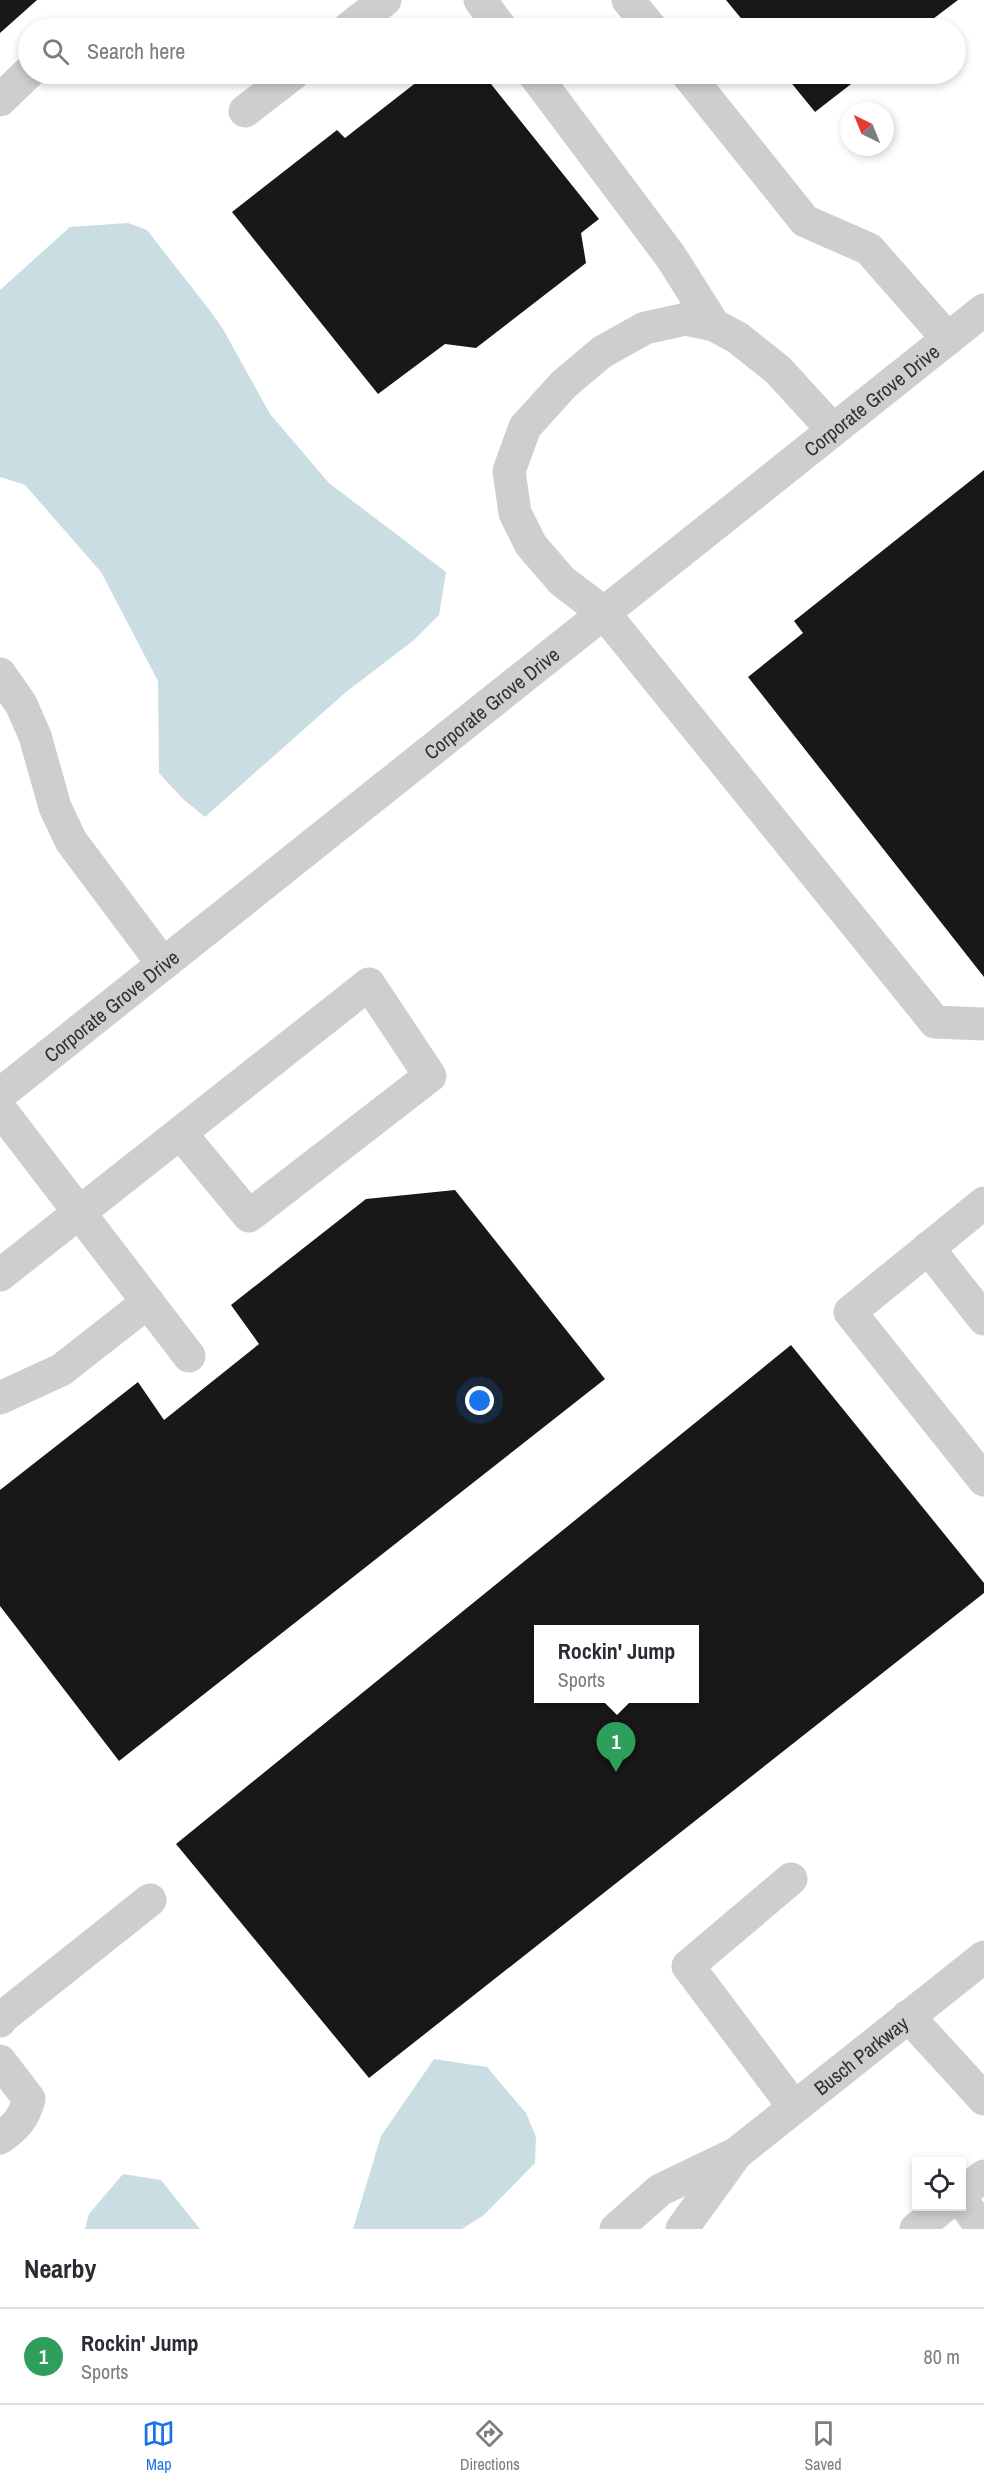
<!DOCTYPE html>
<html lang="en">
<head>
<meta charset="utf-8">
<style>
	body { margin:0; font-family:"Archivo Narrow",sans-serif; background:#f7f7f7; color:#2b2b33 }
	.controls { position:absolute; right:18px; bottom:18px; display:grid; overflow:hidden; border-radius:0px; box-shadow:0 3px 9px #0003 }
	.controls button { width:54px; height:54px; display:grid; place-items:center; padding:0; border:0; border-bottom:2px solid #e1e1e2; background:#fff; color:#2b2b33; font:30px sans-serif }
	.compass { position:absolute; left:840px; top:102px; width:54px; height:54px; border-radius:50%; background:#fff; box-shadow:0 3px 9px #0003; rotate:317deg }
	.you { position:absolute; left:480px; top:1401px; width:21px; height:21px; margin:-15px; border:4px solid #fff; border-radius:50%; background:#1a73e8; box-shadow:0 0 0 9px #1a73e833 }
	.badge { display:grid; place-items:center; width:39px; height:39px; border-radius:50%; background:#1a73e8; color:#fff; font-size:20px; font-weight:700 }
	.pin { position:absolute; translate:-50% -50px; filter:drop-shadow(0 2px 3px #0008) }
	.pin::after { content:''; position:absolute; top:32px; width:21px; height:18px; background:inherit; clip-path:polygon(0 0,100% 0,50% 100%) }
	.popup { position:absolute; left:534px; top:1625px; width:165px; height:78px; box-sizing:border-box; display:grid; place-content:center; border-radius:0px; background:#fff; filter:drop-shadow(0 2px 4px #0005); font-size:20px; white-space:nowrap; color:#7c7c81 }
	.popup b { font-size:22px; color:#2b2b33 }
	.popup::after { content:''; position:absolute; left:50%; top:100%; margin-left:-12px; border:12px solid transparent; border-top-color:#fff }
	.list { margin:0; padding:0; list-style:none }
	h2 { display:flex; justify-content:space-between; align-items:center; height:78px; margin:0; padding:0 24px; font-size:26px }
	h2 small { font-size:20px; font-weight:400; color:#7c7c81 }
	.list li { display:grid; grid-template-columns:39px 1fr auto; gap:18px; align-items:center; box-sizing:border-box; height:96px; padding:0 24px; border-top:2px solid #e1e1e2 }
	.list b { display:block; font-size:22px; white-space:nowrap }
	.list p { margin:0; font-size:20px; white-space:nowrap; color:#7c7c81 }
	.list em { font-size:20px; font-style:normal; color:#7c7c81 }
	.icon { flex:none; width:33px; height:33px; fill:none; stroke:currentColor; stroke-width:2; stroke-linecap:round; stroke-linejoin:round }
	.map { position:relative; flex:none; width:984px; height:2229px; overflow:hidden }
	.search { position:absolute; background:#fff; box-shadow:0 3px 9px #0003; left:18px; right:18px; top:18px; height:66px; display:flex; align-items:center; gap:15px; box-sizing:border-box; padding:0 21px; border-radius:33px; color:#7c7c81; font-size:22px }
	.sheet { height:174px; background:#fff }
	nav { display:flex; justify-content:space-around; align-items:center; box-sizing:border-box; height:84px; border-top:2px solid #e1e1e2; background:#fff; font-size:16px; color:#7c7c81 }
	nav a { display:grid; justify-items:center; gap:3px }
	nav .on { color:#1a73e8 }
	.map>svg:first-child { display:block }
	.water { fill:#c9dde3 }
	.building { fill:#181818; fill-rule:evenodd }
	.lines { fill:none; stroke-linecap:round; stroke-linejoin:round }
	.minor { stroke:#cecece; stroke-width:33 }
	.labels { text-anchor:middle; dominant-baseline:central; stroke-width:6; stroke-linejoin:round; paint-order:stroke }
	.street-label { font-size:20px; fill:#313131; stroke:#fff }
</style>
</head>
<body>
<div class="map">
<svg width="984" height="2229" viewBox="0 0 984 2229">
	<rect width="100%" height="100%" fill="#fff"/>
	<g class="water">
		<polygon points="128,223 147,230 211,312 223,329 270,414 329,483 446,572 439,615 414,640 346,692 205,817 183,799 159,773 158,681 101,572 25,485 0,477 0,290 70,227"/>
		<polygon points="434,2059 487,2067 526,2113 536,2137 535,2163 484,2215 462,2229 353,2229 381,2136"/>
		<polygon points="123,2174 161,2180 200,2229 85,2229 89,2214"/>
	</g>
	<g class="building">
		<polygon points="0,0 37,0 0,33"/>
		<polygon points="726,0 958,0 921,28 749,28"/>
		<polygon points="427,74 483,74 599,219 581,233 586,263 476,348 445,344 378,394 232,212 337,130 345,138"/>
		<polygon points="784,74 864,74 815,112"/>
		<polygon points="984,470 984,977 748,677 803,633 794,621"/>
		<polygon points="455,1190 605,1379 119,1761 0,1606 0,1490 138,1382 164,1420 259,1344 231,1305 366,1199"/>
		<path d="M 791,1345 L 984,1583 L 984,1593 L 369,2078 L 176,1844 ZM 538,1630 L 694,1630 L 694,1698 L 538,1698 Z"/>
	</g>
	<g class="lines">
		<g class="minor">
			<polyline points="480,0 501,28"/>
			<polyline points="628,0 651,28"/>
			<polyline points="349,28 385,0"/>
			<polyline points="534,74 671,257 714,325"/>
			<polyline points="687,74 805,221 869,249 948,339"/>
			<polyline points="0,100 28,73"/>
			<polyline points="245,111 293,74"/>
			<polyline points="833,430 778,370 738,338 714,325 686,319 645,328 602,352 564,384 525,427 509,471 515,513 531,545 562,581 603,612 935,1022 984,1024"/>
			<polyline points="0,674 21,704 35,736 55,807 71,841 163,964"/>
			<path id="s1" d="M 0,1094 L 984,310"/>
			<polyline points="0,1109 189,1356"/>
			<polyline points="984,1203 850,1312 984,1480"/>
			<polyline points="928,1248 984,1319"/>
			<polyline points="0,1275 369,984 430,1076 249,1216 181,1134"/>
			<polyline points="0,1398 61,1370 148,1302"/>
			<polyline points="791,1879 688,1966 794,2107"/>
			<polyline points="908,2016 984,2099"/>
			<polyline points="0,2021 4,2016 150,1900"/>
			<path d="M 0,2061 L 29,2099 C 24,2118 16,2127 0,2138"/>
			<polyline points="962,2193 984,2176"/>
			<polyline points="962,2201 983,2229"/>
			<path id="s2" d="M 616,2229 L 660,2190 L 737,2153 L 984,1957"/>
			<polyline points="682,2229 736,2154"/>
			<polyline points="916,2229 944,2206"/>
		</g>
	</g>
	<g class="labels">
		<g class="street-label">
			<text stroke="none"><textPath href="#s1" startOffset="1114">Corporate Grove Drive</textPath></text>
			<text stroke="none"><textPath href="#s1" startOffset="628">Corporate Grove Drive</textPath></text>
			<text stroke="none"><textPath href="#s1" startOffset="142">Corporate Grove Drive</textPath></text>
			<text stroke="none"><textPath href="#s2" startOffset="302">Busch Parkway</textPath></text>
		</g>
	</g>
</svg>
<div class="controls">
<button><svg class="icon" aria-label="locate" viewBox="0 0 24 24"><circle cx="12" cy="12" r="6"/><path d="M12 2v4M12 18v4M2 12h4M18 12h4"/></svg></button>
</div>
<svg class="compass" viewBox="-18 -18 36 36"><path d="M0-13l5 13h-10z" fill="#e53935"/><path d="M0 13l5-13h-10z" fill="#7c7c81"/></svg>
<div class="you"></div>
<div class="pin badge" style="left:616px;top:1772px;background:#2e9e5b">1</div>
<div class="popup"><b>Rockin' Jump</b>Sports</div>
<div class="search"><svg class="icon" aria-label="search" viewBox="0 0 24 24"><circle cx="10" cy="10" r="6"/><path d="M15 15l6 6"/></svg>Search here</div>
</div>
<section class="sheet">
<h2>Nearby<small></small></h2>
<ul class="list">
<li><span class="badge" style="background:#2e9e5b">1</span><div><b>Rockin' Jump</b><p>Sports</p></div><em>80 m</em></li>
</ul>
</section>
<nav>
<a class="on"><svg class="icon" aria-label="map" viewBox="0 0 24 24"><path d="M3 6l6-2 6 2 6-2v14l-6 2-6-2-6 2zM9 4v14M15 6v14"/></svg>Map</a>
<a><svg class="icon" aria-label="directions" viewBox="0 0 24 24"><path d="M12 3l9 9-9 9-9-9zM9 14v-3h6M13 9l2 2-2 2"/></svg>Directions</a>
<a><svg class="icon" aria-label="saved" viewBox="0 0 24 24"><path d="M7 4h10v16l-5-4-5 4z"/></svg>Saved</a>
</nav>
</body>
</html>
